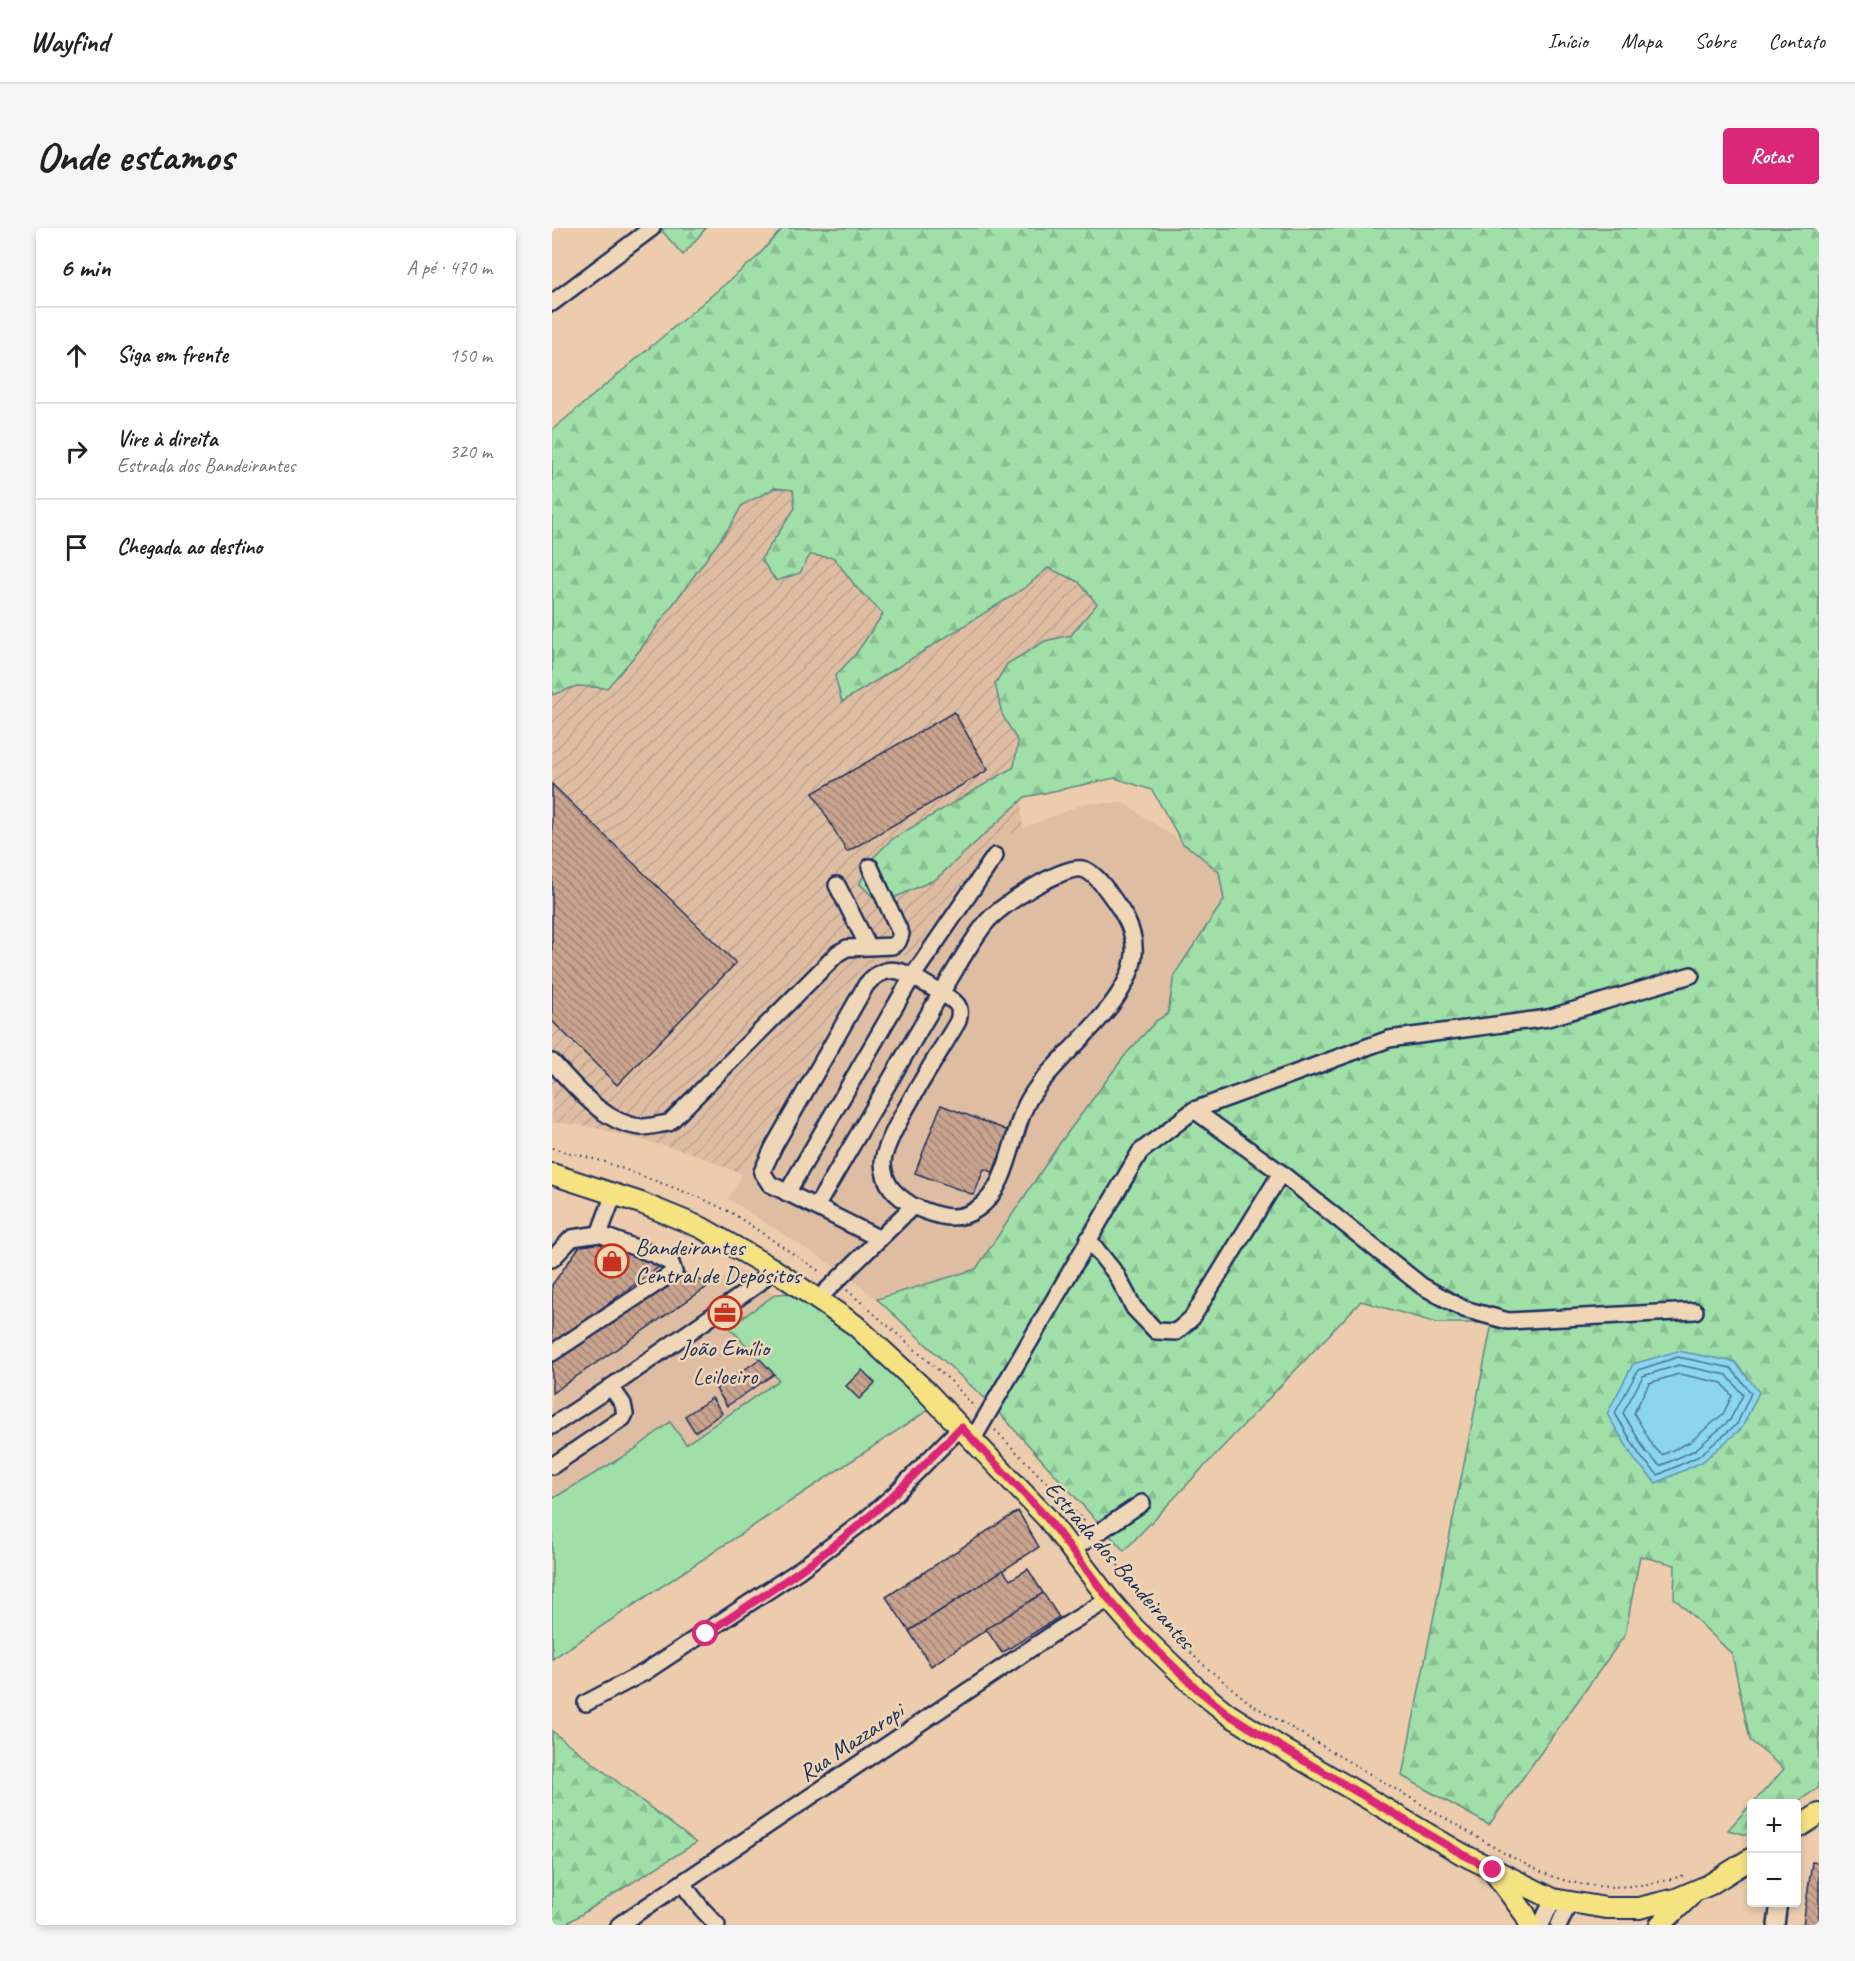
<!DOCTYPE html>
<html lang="pt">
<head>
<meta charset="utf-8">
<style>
	body { margin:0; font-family:Caveat,sans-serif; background:#f6f6f6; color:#202124 }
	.controls { position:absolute; right:18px; bottom:18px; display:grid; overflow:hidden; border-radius:6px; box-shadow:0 3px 9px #0003 }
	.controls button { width:54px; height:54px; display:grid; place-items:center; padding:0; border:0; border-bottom:2px solid #e0e0e0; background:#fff; color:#202124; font:30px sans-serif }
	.stop { position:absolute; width:18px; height:18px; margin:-14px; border:4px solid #db2777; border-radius:50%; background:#fff }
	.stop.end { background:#db2777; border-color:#fff; box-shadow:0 2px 6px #0008 }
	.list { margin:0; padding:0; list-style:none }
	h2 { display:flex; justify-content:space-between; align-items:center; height:78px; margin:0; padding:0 24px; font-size:26px }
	h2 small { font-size:20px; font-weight:400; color:#757577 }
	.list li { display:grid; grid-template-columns:39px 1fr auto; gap:18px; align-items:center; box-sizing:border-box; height:96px; padding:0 24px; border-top:2px solid #e0e0e0 }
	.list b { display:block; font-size:22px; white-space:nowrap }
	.list p { margin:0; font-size:20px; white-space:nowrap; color:#757577 }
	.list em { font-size:20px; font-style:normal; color:#757577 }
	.icon { flex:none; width:33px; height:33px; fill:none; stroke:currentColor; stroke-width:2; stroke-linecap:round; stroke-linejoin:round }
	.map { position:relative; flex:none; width:1267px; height:1697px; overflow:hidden; border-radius:6px }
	header { display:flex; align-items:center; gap:36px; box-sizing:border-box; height:84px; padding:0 30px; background:#fff; border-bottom:2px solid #e0e0e0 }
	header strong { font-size:28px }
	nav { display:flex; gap:33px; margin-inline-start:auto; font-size:21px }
	.intro { display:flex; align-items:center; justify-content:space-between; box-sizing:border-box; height:144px; padding:0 36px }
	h1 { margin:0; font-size:42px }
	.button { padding:15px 27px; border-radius:6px; background:#db2777; color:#fff; font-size:21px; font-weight:700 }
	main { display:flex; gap:36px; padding:0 36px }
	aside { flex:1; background:#fff; border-radius:6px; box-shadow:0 3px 9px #0003 }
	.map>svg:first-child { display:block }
	.built { fill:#debda3 }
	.industrial { fill:url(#industrial-furrows) }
	.grass { fill:#a0dfa8; stroke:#5e8783; stroke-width:1.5 }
	.forest { fill:url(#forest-firs); stroke:#5e8783; stroke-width:1.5 }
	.water { fill:#8cd6ed; stroke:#5f93b4; stroke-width:1.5 }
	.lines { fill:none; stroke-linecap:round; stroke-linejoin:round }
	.shore { stroke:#487297; stroke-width:1.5 }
	.building { fill:url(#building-back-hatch); stroke:#1b2f5e; stroke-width:1.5 }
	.minor-casing { stroke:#1b2f5e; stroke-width:20 }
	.major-casing { stroke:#1b2f5e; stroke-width:24 }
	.path { stroke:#1b2f5e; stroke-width:2; stroke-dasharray:1.5 4.5; stroke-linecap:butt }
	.minor { stroke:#efd6b7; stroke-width:15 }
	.major { stroke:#f5e382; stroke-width:20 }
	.route { stroke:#db2777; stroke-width:8 }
	.labels { text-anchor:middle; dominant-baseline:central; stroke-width:5; stroke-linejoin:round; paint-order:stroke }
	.poi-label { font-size:24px; fill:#1b2f5e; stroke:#efd6b7; text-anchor:start }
	.street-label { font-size:24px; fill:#1b2f5e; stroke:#efd6b7 }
</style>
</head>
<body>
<header>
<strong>Wayfind</strong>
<nav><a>Início</a><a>Mapa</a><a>Sobre</a><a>Contato</a></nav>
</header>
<div class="intro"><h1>Onde estamos</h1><a class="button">Rotas</a></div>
<main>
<aside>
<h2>6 min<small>A pé · 470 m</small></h2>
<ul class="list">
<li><svg class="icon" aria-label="ahead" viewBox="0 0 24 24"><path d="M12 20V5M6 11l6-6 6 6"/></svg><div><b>Siga em frente</b></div><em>150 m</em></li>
<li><svg class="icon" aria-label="right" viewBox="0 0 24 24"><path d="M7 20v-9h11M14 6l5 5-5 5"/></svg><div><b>Vire à direita</b><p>Estrada dos Bandeirantes</p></div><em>320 m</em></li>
<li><svg class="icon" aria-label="arrive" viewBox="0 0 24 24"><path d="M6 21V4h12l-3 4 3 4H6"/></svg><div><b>Chegada ao destino</b></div></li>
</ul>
</aside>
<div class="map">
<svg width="1267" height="1697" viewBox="0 0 1267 1697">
	<defs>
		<pattern id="industrial-furrows" width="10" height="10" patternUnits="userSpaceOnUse" patternTransform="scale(1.5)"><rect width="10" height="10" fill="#debda3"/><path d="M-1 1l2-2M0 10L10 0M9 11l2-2" fill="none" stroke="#bea38f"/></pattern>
		<pattern id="forest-firs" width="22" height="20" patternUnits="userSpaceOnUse" patternTransform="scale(1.5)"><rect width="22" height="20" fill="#a0dfa8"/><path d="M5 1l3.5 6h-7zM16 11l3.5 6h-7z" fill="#89c093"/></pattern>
		<pattern id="building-back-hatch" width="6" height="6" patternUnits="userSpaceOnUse" patternTransform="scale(1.5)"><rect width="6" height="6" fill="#c9a38e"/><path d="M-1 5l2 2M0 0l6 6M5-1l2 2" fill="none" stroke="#a28577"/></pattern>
	</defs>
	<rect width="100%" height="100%" fill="#ecccad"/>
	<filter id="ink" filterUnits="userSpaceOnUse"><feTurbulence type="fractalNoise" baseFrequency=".0167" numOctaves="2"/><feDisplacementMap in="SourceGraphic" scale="12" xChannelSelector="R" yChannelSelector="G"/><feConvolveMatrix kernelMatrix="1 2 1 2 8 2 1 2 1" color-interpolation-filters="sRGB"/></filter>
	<g filter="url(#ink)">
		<g class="built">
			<polygon points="534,575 572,575 641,622 668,644 672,672 622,747 616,786 605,792 508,915 424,1041 325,1071 291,1044 176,971 309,740 361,725 441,612"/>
			<polygon points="186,1041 224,1066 178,1099 227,1152 134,1217 118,1194 82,1222 0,1271 0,1165"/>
		</g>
		<polygon class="industrial" points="223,260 241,262 243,280 258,327 282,330 305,360 331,386 303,427 283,448 474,359 496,340 527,354 545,376 519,407 493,413 450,486 466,514 471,602 441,612 361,725 309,740 192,947 137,924 35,898 0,894 0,467 25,458 55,460 87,423 179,297 190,277"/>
		<polygon class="grass" points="242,1065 287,1097 317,1122 378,1181 0,1431 0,1271 82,1222 118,1194 134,1216 227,1152 177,1099 224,1066"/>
		<g class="forest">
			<polygon points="111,0 154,0 131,27 111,4"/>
			<polygon points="231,0 1267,0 1267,1559 1244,1575 1200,1576 1232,1541 1198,1512 1180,1426 1122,1370 1123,1337 1088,1328 1073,1407 937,1597 850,1548 940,1095 885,1095 809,1073 572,1323 442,1179 325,1071 424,1041 508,915 574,826 605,792 616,786 622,747 672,672 667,644 641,622 631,616 600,562 563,550 473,569 384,651 328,676 308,656 316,635 340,611 462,539 466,514 450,486 443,456 455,436 493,413 519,407 545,376 527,354 496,340 474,359 290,474 283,448 303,427 331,386 305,360 282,330 258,327 248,345 224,353 209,331 243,280 241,262 223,260 190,277 179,297 87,423 55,460 25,458 0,467 0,202 204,30"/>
			<polygon points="0,1503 144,1615 12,1697 0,1697"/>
			<polygon points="1199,1576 1199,1608 1176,1602"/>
		</g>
		<polygon class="water" points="1126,1123 1183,1134 1207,1164 1190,1200 1150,1234 1104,1255 1083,1232 1055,1186 1081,1136"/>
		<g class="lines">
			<g class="shore">
				<polygon points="1126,1129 1179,1140 1199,1165 1185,1196 1147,1228 1106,1247 1088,1228 1063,1185 1086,1142"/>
				<polygon points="1127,1137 1175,1147 1191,1167 1178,1192 1143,1222 1108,1238 1094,1224 1071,1185 1091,1148"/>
				<polygon points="1127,1146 1170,1155 1180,1168 1171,1186 1138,1214 1110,1227 1101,1218 1082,1185 1097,1155"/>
			</g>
		</g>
		<g class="building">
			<polygon points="402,484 436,542 295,624 261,565"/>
			<polygon points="0,556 184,735 65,857 0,793"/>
			<polygon points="389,877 457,903 441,944 432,941 422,967 363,945"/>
			<polygon points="35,1008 111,1036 0,1116 0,1057"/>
			<polygon points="130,1044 158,1057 0,1165 0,1132"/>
			<polygon points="208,1131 222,1146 175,1178 164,1161"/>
			<polygon points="310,1142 323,1155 307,1171 294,1158"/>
			<polygon points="160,1170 170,1185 143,1204 133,1188"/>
			<polygon points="466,1283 487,1319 357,1403 334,1369"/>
			<polygon points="476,1341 491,1365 379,1438 357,1403 451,1342 458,1352"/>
			<polygon points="491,1365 507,1389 450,1425 434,1401"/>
			<polygon points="1260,1634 1267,1635 1267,1697 1251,1697"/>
		</g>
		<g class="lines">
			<defs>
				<g id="minor">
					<polyline points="0,75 100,0"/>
					<polyline points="285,657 316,718"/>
					<path d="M 0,834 C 24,859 52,896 89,899 C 98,899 108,896 117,895 L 286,725 L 295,720 L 340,718 L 346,714 L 349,706 L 318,639"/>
					<polyline points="642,882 729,945 870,1058 912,1081 956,1093 1143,1083"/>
					<polyline points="235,965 360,749 443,628"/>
					<path d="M 264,979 L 389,765 C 361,750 339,727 314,757 L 222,918 L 210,944 L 218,956 L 326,1010"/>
					<polyline points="536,1011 564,1046 582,1080 604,1103 624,1104 640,1090 729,945"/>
					<polyline points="0,1031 20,1010 47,1006"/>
					<path d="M 266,1071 L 361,978 C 382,987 404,996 425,981 C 460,957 458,901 479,868 C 506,825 578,778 582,726 C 584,702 570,683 557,665 C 551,657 541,643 530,641 C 509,638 445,679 433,696 C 416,718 403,743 389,765 C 402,773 411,776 406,793 C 391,820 331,910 331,935 C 332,957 343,967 361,978"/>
					<polyline points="0,1125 122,1044 119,1035 103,1027 47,1006 62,966"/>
					<polyline points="0,1198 59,1159 207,1055 221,1041"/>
					<polyline points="421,1211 588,924 642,882 837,811 996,790 1139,747"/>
					<polyline points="0,1238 71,1190 73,1186 71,1176 59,1159"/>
					<polyline points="520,1322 590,1275"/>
					<polyline points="34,1475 93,1444 246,1343 312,1293 342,1267 409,1199"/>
					<polyline points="130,1655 150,1681 165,1697"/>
					<polyline points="67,1697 508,1401 557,1371"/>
					<polyline points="989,1697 1001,1671"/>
					<polyline points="1007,1697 1017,1675"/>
					<polyline points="1224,1697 1227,1674"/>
				</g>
				<g id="major">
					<polyline points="0,946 89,975 150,1000 221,1041 303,1097 372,1161 495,1290 557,1371 583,1401 645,1461 676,1486 733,1522 910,1626 1001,1671 1054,1680 1087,1680 1124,1671 1157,1657 1200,1630"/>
					<polyline points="1244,1601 1267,1586"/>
					<polyline points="942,1644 973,1686 978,1697"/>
					<polyline points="1108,1697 1138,1668"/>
				</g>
			</defs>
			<use href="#minor" class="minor-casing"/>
			<use href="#major" class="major-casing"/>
			<g class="path">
				<polyline points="0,920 53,934 149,970 180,985 270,1045"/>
				<polyline points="295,1062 400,1154 423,1180"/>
				<polyline points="443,1202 533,1294"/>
				<path d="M 551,1318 L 617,1402 L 648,1434 L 699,1476 L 952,1625 C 966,1632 980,1640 994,1646 C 1038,1664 1090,1662 1135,1646"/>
			</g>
			<use href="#minor" class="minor"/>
			<use href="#major" class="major"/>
		</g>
	</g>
	<g class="lines" filter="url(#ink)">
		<path class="route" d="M 154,1406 C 208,1369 265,1334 314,1291 C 348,1263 378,1231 409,1199 L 495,1290 L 557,1371 L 583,1401 L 645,1461 L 676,1486 L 734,1522 L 910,1626 L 941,1642"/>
	</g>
	<defs>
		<symbol id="shop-ring" viewBox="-11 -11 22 22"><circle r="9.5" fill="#efd6b7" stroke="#c8321e" stroke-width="1.5"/><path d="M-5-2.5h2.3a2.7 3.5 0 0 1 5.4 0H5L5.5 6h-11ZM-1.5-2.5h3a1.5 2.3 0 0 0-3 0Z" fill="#c8321e"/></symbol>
		<symbol id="office-ring" viewBox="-11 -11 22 22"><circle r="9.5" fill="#efd6b7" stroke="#c8321e" stroke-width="1.5"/><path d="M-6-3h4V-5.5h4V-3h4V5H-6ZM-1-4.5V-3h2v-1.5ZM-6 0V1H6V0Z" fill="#c8321e"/></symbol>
	</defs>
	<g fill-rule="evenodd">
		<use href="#shop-ring" x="41" y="1014" width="38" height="38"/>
		<use href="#office-ring" x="154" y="1066" width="38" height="38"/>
	</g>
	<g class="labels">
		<g class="poi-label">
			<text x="83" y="1019">Bandeirantes<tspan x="83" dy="28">Central de Depósitos</tspan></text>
			<text x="173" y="1120" text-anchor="middle">João Emílio<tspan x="173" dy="28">Leiloeiro</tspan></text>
		</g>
		<g class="street-label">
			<text transform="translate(568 1337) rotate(49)">Estrada dos Bandeirantes</text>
			<text transform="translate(299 1514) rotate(-34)">Rua Mazzaropi</text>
		</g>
	</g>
</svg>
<div class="controls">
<button>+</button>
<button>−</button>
</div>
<div class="stop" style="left:154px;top:1406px"></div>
<div class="stop end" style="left:941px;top:1642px"></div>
</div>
</main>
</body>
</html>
